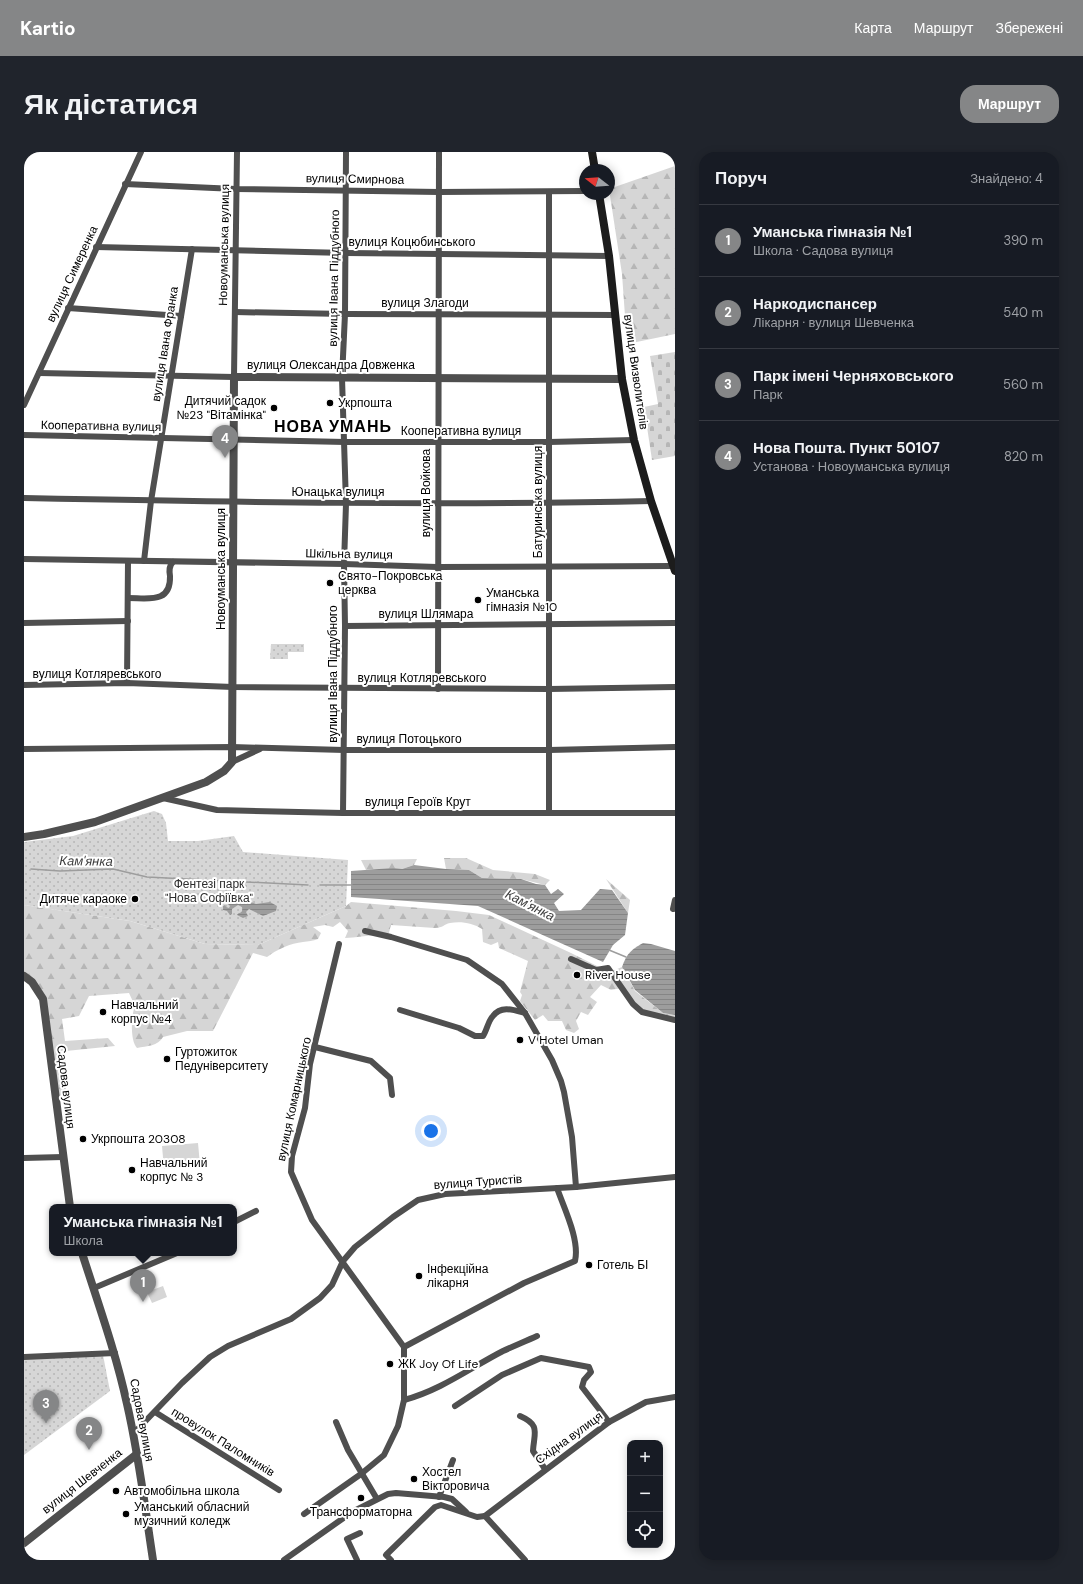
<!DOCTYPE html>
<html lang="uk">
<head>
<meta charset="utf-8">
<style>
	body { margin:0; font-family:"DM Sans",sans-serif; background:#20242c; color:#f1f3f6 }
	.controls { position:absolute; right:12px; bottom:12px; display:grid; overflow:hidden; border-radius:8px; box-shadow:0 2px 10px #0003 }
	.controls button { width:36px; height:36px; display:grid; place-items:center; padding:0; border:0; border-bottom:1px solid #363941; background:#171b24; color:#f1f3f6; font:20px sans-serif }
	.compass { position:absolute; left:555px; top:12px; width:36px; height:36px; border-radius:50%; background:#171b24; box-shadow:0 2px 10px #0003; rotate:287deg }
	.you { position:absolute; left:407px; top:979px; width:14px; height:14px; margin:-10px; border:3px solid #fff; border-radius:50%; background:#1a73e8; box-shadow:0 0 0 6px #1a73e833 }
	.badge { display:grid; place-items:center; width:26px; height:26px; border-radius:50%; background:#858687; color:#fff; font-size:13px; font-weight:700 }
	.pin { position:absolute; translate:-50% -33px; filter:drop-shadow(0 1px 2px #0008) }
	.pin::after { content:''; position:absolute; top:21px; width:14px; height:12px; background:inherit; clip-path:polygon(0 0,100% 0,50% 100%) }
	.popup { position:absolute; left:25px; top:1052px; width:188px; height:52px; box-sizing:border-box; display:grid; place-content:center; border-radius:8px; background:#171b24; filter:drop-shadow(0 1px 3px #0005); font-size:13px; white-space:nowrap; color:#9ea1a6 }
	.popup b { font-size:15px; color:#f1f3f6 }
	.popup::after { content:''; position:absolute; left:50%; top:100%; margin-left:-8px; border:8px solid transparent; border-top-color:#171b24 }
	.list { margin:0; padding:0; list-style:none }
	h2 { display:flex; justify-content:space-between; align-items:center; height:52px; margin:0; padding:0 16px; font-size:17px }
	h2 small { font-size:13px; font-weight:400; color:#9ea1a6 }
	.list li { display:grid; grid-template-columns:26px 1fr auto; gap:12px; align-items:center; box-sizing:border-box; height:72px; padding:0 16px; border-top:1px solid #363941 }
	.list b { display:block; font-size:15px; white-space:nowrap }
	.list p { margin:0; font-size:13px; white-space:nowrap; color:#9ea1a6 }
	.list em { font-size:13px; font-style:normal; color:#9ea1a6 }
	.icon { flex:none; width:22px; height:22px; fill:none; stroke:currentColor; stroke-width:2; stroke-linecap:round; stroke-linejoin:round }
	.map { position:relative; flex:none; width:651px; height:1408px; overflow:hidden; border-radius:16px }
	header { display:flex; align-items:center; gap:24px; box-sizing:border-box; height:56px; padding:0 20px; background:#858687; color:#fff }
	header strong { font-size:19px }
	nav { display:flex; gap:22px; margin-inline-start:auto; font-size:14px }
	.intro { display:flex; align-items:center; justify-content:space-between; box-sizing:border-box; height:96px; padding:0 24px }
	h1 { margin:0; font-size:28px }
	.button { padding:10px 18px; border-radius:16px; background:#858687; color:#fff; font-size:14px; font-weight:700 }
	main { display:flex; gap:24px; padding:0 24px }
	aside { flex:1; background:#171b24; border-radius:16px; box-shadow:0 2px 10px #0003 }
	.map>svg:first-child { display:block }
	.green { fill:url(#green-dots) }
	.forest { fill:url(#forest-firs) }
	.cemetery { fill:url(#cemetery-stones) }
	.pitch { fill:#d6d6d6 }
	.water { fill:url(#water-rules) }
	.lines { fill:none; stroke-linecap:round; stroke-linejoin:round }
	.stream { stroke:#9d9d9d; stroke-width:1.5 }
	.minor { stroke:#4f4f4f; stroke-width:6 }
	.tertiary { stroke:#4f4f4f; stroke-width:8 }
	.secondary { stroke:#1c1c1c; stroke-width:8 }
	.poi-dot { fill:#000; stroke:#fff; stroke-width:1.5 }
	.labels { text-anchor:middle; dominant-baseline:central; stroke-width:4; stroke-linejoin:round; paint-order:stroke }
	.street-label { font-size:12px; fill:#000; stroke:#fff }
	.poi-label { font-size:12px; fill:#000; stroke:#fff; text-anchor:start }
	.park-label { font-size:12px; fill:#2d2d2d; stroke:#fff }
	.water-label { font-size:13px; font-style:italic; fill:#3e3e3e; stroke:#fff }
	.district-label { font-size:16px; font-weight:bold; letter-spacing:1px; fill:#000; stroke:#fff }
</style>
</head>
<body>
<header>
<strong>Kartio</strong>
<nav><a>Карта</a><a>Маршрут</a><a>Збережені</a></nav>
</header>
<div class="intro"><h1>Як дістатися</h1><a class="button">Маршрут</a></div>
<main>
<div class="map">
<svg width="651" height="1408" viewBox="0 0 651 1408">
	<defs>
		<pattern id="green-dots" width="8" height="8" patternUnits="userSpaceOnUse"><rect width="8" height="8" fill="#d6d6d6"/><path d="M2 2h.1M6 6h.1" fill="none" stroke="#b6b6b6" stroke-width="1.8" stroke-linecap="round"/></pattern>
		<pattern id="forest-firs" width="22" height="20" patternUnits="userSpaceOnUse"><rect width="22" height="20" fill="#d6d6d6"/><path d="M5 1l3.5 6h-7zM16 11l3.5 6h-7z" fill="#b6b6b6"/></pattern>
		<pattern id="cemetery-stones" width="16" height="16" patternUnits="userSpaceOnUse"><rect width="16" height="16" fill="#d6d6d6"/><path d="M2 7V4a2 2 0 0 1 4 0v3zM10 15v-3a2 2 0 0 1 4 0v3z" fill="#b6b6b6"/></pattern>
		<pattern id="water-rules" width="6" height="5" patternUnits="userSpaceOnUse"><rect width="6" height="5" fill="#9d9d9d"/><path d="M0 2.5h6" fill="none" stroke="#858585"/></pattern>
	</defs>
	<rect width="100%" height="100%" fill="#fff"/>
	<g class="green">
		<polygon points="247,492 280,492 280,500 264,500 264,507 246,507"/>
		<polygon points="130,659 138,662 142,671 144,689 174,689 210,684 219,700 324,708 322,754 234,793 181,792 106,769 0,753 0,690 49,684"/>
		<polygon points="79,1203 86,1239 0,1303 0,1207"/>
	</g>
	<g class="forest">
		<polygon points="651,14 651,182 603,192 598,122 585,37"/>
		<polygon points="420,706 442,706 469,718 511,722 526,728 521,733 497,727 458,726 445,718 422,717"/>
		<polygon points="393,707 390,713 378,717 342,718 337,708"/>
		<polygon points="582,727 606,748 604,761"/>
		<path d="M 327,750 L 432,759 L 465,763 L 547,801 L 579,817 L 591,818 L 598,815 L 611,839 L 639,861 L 651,863 L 651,868 L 618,860 L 598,836 L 587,838 L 577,833 L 566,845 L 573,850 L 564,863 L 557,860 L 552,869 L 555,877 L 550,881 L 542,878 L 538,869 L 524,869 L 519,863 L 511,868 L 496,849 L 498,843 L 496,840 L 504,809 L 475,796 L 474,790 L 467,793 L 459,790 L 458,777 C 449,771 437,769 426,771 C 420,772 419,776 411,776 L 367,773 L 364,784 C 352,781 334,786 321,786 L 324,779 L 316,770 L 309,775 L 301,773 L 289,775 L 297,781 L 294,787 C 289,789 284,789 279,790 C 267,791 252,798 243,805 L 229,801 L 189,879 L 163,879 L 139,885 C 134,894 123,894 113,896 C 106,889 107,863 111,854 L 105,841 L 65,844 L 55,864 L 38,867 L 41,889 L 84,886 L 91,894 L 42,899 L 42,944 L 32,950 L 19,847 L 0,824 L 0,753 L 106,769 L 181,792 L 234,793 L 322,754 Z"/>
	</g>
	<polygon class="cemetery" points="651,200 651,304 628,308 620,255 634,252 626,204"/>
	<g class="pitch">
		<polygon points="174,991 176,1013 140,1017 138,994"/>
		<polygon points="139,1134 143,1145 128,1151 123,1140"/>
	</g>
	<g class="water">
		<polygon points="390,713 422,717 445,718 458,726 497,727 512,732 521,733 527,742 534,737 540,742 530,751 535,759 557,758 576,737 588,738 604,761 601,783 589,793 579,810 454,754 327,745 327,719 369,716 378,717"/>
		<path d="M 207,744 L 211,748 L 220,747 L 232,752 L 246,750 L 253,754 L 252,759 L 239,764 L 225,757 L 222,760 L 224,764 L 219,766 L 213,763 C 215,759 219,763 218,755 L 214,753 L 208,757 L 208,762 L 206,763 L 203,759 L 199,758 L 199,754 L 201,753 L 202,755 L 205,756 L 206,754 L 204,752 L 206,750 L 202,749 L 198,752 L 198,750 L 199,747 Z"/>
		<path d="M 619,791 L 627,792 L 651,799 L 651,863 L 639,861 L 611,838 L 598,815 C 603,801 607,798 619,791 Z"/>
	</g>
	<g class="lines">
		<g class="stream">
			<polyline points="7,717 36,719 89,717 123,725 284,733"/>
			<polyline points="296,733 328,733"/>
			<polyline points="585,798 602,805"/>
		</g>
		<g class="minor">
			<polyline points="101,32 212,37 415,40 561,39"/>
			<polyline points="525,40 525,661"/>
			<polyline points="72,95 322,101 585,104"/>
			<polyline points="44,156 157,164"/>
			<polyline points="211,160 321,162 591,163"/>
			<polyline points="15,221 210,225 213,0"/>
			<polyline points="0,253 117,0"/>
			<polyline points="0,283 321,290 525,290 610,288"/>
			<path d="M 0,346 C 209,350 418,354 627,349"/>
			<polyline points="0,407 320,412 413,415 649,414"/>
			<polyline points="120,409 127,349 168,97"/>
			<path d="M 104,446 C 124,446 147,452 146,424 C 145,418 145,414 149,410"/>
			<polyline points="0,471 104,469"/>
			<polyline points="321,474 651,471"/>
			<polyline points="103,531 104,409"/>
			<polyline points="0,533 103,531 209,535 525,537 651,535"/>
			<polyline points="414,537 415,0"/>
			<polyline points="0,597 208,595 320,598 525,598 651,595"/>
			<polyline points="208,610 236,597"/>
			<polyline points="139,646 193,658 319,661 651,661"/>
			<polyline points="319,661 321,474 320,412 322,352 318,226 321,162 322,0"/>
			<polyline points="649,757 651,748"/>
			<polyline points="341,779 367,785 443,808 478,832 501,861 528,908 537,929 540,940 548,985 552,1035"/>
			<polyline points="315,792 286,912 281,956 268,1004 267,1020 288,1068 380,1195"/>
			<polyline points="547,807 572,818 584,816 609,852 618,860 651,868"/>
			<path d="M 376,858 L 435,876 L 451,884 L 459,884 C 463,878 464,869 469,864 C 477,853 490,858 501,861"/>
			<polyline points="291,895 347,909 366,926 368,943"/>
			<polyline points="0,1006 39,1005"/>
			<polyline points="210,1070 232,1059"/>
			<polyline points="70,1136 153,1101"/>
			<path d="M 380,1195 L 500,1131 L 551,1109 C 556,1088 540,1056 533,1036"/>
			<polyline points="0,1205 91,1201"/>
			<path d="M 380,1248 C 417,1238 446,1216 479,1199 C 490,1194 502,1189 513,1184"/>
			<polyline points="431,1254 478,1223 517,1206 565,1215 567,1220 560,1228 558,1235 585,1270"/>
			<polyline points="131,1260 255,1338"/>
			<path d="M 496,1264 C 517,1273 510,1281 509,1299 L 521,1317"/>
			<polyline points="312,1270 324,1298 353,1347"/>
			<polyline points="109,1282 158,1231 186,1205 204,1194 267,1167 296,1146 308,1133 319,1109 331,1095 369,1065 394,1048 421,1042 552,1035 651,1025"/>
			<polyline points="415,1345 429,1308"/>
			<polyline points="280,1362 337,1322 360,1303 374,1274 380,1248 380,1195"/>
			<polyline points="461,1364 585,1270 622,1250 651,1245"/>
			<polyline points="260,1408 328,1360 364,1342 372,1341 420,1345 428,1347 442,1360"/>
			<polyline points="333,1408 323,1387 336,1381"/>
			<polyline points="367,1408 362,1403 411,1355 417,1353 453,1365 461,1364 501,1408"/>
		</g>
		<g class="tertiary">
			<polyline points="0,685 20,682 71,670 182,630 200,619 208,610 210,225 598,227"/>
			<polyline points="0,824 8,830 19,847 46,1055"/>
			<path d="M 58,1101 C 74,1151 92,1201 103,1252 C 115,1304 121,1356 129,1408"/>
			<polyline points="0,1391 113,1302"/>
		</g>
		<g class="secondary">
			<polyline points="568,0 571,18"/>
			<polyline points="575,42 585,104 598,227 610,288 627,349 651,419"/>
		</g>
	</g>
	<g class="poi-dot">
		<circle cx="306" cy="251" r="4"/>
		<circle cx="250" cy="256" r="4"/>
		<circle cx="306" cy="431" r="4"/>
		<circle cx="454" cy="448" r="4"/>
		<circle cx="111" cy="747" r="4"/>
		<circle cx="553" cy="823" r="4"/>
		<circle cx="79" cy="860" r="4"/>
		<circle cx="496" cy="888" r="4"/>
		<circle cx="143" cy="907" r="4"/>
		<circle cx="59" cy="987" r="4"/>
		<circle cx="108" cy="1018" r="4"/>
		<circle cx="565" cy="1113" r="4"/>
		<circle cx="395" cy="1124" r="4"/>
		<circle cx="366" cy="1212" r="4"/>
		<circle cx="390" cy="1327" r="4"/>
		<circle cx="92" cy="1339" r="4"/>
		<circle cx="337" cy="1346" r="4"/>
		<circle cx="102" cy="1362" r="4"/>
	</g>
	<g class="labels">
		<g class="street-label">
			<text transform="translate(331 27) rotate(1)">вулиця Смирнова</text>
			<text x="388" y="90">вулиця Коцюбинського</text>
			<text transform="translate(200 93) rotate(-89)">Новоуманська вулиця</text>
			<text transform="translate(48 122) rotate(-65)">вулиця Симеренка</text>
			<text transform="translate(310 126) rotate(-89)">вулиця Івана Піддубного</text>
			<text x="401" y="151">вулиця Злагоди</text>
			<text transform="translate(141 192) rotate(-81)">вулиця Івана Франка</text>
			<text x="307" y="213">вулиця Олександра Довженка</text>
			<text transform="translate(612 220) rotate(82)">вулиця Визволителів</text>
			<text transform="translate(77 274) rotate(1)">Кооперативна вулиця</text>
			<text x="437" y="279">Кооперативна вулиця</text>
			<text x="314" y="340">Юнацька вулиця</text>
			<text transform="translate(402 341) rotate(-90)">вулиця Войкова</text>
			<text transform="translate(514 350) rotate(-90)">Батуринська вулиця</text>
			<text transform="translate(325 402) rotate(1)">Шкільна вулиця</text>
			<text transform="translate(197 417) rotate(-90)">Новоуманська вулиця</text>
			<text x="402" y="462">вулиця Шлямара</text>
			<text x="73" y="522">вулиця Котляревського</text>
			<text transform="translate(309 522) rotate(-90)">вулиця Івана Піддубного</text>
			<text x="398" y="526">вулиця Котляревського</text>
			<text x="385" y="587">вулиця Потоцького</text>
			<text x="394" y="650">вулиця Героїв Крут</text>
			<text transform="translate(42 935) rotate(83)">Садова вулиця</text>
			<text transform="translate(270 947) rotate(-78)">вулиця Комарницького</text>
			<text transform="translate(454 1030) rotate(-4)">вулиця Туристів</text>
			<text transform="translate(118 1268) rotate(79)">Садова вулиця</text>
			<text transform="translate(545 1286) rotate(-36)">Східна вулиця</text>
			<text transform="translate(199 1290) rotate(32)">провулок Паломників</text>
			<text transform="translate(58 1329) rotate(-38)">вулиця Шевченка</text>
		</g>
		<g class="poi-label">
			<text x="242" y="249" text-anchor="end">Дитячий садок<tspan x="242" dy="14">№23 "Вітамінка"</tspan></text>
			<text x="314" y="251">Укрпошта</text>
			<text x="314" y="424">Свято-Покровська<tspan x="314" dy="14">церква</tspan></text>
			<text x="462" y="441">Уманська<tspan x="462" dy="14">гімназія №10</tspan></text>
			<text x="103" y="747" text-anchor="end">Дитяче караоке</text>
			<text x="561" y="823">River House</text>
			<text x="87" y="853">Навчальний<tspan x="87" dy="14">корпус №4</tspan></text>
			<text x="504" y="888">V Hotel Uman</text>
			<text x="151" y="900">Гуртожиток<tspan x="151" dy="14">Педуніверситету</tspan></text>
			<text x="67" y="987">Укрпошта 20308</text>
			<text x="116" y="1011">Навчальний<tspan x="116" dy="14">корпус № 3</tspan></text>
			<text x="573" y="1113">Готель БІ</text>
			<text x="403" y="1117">Інфекційна<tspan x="403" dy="14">лікарня</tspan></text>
			<text x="374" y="1212">ЖК Joy Of Life</text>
			<text x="398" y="1320">Хостел<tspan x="398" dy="14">Вікторовича</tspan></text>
			<text x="100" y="1339">Автомобільна школа</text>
			<text x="110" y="1355">Уманський обласний<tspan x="110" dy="14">музичний коледж</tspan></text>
			<text x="337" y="1360" text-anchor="middle">Трансформаторна</text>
		</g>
		<g class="park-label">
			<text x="185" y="732">Фентезі парк<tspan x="185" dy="14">"Нова Софіївка"</tspan></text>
		</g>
		<g class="water-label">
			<text transform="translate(62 709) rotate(1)">Кам'янка</text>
			<text transform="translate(506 753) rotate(27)">Кам'янка</text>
		</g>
		<g class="district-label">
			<text x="309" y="274">НОВА УМАНЬ</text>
		</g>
	</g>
</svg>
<div class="controls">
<button>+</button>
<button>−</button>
<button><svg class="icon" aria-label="locate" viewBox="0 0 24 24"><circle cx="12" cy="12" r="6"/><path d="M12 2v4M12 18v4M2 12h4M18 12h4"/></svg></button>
</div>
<svg class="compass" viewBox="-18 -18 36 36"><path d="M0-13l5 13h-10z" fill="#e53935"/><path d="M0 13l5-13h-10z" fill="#9ea1a6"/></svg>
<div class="you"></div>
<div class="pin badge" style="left:119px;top:1150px">1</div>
<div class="popup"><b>Уманська гімназія №1</b>Школа</div>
<div class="pin badge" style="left:65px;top:1298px">2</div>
<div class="pin badge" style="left:22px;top:1271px">3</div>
<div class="pin badge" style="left:201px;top:306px">4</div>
</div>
<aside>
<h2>Поруч<small>Знайдено: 4</small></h2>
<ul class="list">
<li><span class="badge">1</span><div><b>Уманська гімназія №1</b><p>Школа · Садова вулиця</p></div><em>390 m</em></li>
<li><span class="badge">2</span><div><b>Наркодиспансер</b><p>Лікарня · вулиця Шевченка</p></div><em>540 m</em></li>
<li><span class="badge">3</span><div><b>Парк імені Черняховського</b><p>Парк</p></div><em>560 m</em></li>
<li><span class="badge">4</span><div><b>Нова Пошта. Пункт 50107</b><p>Установа · Новоуманська вулиця</p></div><em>820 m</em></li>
</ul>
</aside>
</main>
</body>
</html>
